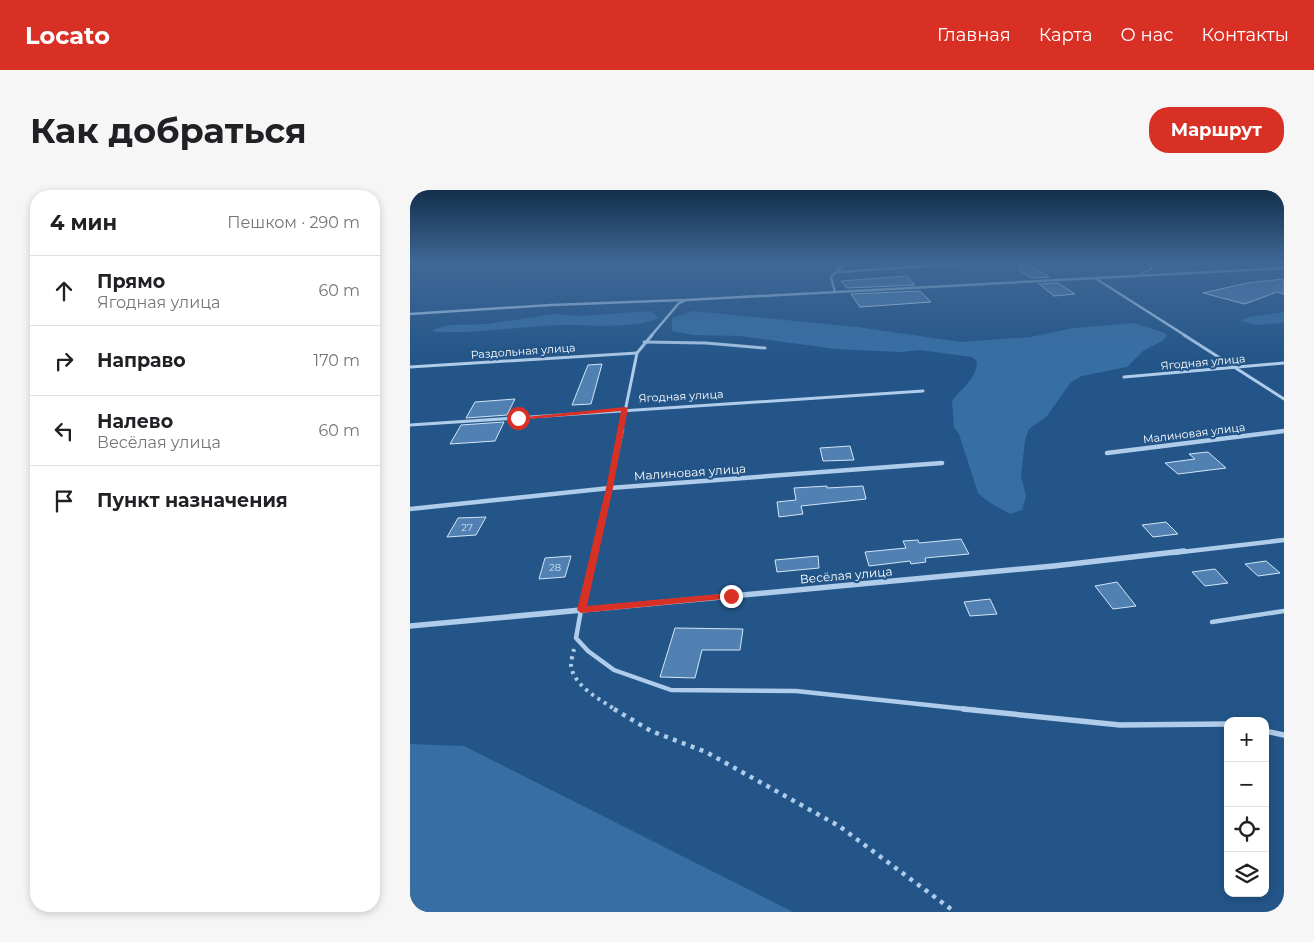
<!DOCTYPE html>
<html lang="ru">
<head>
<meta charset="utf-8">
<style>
	body { margin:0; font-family:Montserrat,sans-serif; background:#f6f6f6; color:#202124 }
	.controls { position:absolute; right:15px; bottom:15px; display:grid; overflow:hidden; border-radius:10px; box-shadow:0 2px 8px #0003 }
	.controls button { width:45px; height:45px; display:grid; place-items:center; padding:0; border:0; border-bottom:1px solid #e0e0e0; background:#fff; color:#202124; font:25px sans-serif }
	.stop { position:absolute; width:15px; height:15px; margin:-11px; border:4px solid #d93025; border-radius:50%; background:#fff }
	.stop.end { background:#d93025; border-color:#fff; box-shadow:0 1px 5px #0008 }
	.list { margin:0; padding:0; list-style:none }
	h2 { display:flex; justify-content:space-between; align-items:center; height:65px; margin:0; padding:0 20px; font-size:21px }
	h2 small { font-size:16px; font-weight:400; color:#757577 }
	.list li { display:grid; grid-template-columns:32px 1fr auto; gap:15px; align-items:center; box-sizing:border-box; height:70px; padding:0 20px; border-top:1px solid #e0e0e0 }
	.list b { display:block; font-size:19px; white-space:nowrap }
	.list p { margin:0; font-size:16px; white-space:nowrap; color:#757577 }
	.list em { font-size:16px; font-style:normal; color:#757577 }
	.icon { flex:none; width:28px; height:28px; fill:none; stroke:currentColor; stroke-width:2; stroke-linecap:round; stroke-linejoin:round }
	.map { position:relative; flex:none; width:874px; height:722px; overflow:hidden; border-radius:20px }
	header { display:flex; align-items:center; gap:30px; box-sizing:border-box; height:70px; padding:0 25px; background:#d93025; color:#fff }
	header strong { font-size:24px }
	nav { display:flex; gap:28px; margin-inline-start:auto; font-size:18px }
	.intro { display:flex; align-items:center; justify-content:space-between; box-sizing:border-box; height:120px; padding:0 30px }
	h1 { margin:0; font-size:35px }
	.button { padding:12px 22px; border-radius:20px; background:#d93025; color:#fff; font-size:18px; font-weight:700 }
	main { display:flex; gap:30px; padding:0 30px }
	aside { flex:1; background:#fff; border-radius:20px; box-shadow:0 2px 8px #0003 }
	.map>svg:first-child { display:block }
	.green { fill:#376fa5 }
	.building { fill:#5081b2; stroke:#d3e5f7 }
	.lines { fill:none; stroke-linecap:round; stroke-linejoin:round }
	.path-far1 { stroke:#afccea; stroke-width:4; stroke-dasharray:3 4.5; stroke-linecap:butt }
	.path { stroke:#afccea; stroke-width:4.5; stroke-dasharray:4 5.5; stroke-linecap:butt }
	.lane-far2 { stroke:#afccea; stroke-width:2 }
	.lane-far1 { stroke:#afccea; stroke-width:4.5 }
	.lane { stroke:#afccea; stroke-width:5.5 }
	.street-far3 { stroke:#afccea; stroke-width:2.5 }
	.street-far2 { stroke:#afccea; stroke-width:3 }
	.street-far1 { stroke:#afccea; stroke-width:4.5 }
	.street { stroke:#afccea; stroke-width:5.5 }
	.route { fill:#d93025 }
	.labels { text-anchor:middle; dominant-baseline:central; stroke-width:4.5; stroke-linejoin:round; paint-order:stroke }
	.number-label { font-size:10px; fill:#d3e0ec }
	.far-street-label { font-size:11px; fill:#fff; stroke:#235588 }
	.street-label { font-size:12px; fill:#fff; stroke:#235588 }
</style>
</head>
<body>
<header>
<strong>Locato</strong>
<nav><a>Главная</a><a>Карта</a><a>О нас</a><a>Контакты</a></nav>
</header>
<div class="intro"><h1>Как добраться</h1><a class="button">Маршрут</a></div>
<main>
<aside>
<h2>4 мин<small>Пешком · 290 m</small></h2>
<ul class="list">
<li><svg class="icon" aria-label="ahead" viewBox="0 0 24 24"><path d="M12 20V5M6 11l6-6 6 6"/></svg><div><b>Прямо</b><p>Ягодная улица</p></div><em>60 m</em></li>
<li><svg class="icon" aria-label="right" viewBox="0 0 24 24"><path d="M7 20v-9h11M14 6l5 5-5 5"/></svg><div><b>Направо</b></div><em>170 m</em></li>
<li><svg class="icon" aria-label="left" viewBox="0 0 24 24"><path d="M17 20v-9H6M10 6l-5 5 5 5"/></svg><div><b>Налево</b><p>Весёлая улица</p></div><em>60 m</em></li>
<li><svg class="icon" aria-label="arrive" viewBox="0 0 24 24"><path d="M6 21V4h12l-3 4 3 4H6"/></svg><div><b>Пункт назначения</b></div></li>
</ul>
</aside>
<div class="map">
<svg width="874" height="722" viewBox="0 0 874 722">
	<rect width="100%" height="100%" fill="#235588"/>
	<g class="green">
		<path d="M 242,121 L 248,128 C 225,140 179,134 152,135 C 110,136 67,144 25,142 L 22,140 L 39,135 L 77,134 L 145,124 L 169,126 Z"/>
		<path d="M 283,121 L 447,137 L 551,152 L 620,147 L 663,138 L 724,133 L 755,143 L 757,146 L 752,151 L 733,161 L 717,177 L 672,186 L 661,192 L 637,226 L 619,239 L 615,250 L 611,286 L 616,306 L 612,320 L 600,324 L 577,311 L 568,303 L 549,244 L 544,237 L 542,211 C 552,197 567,189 567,171 L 562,167 L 510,160 L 490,162 L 426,159 L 330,146 L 283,145 L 262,141 L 262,128 Z"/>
		<polygon points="874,122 874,133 847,135 831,131 839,127"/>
		<polygon points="0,554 54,556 383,722 0,722"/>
	</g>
	<g class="building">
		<polygon points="614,72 616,72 639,87 621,88 609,80"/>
		<polygon points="497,86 505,95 437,98 431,91"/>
		<polygon points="874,89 874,104 867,102 835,114 793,103 837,93"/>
		<polygon points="648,93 665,104 644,106 629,94"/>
		<polygon points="510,101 521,112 450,117 441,104"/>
		<polygon points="192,174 181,214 162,215 178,175"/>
		<polygon points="105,209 97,225 56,228 65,212"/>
		<polygon points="94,232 85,251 40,254 51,235"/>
		<polygon points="440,256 444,270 413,271 410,258"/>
		<polygon points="798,262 816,278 768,284 755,273 785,269 779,264"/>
		<polygon points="417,296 417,298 453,296 456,309 391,316 393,324 369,327 367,312 386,310 384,298"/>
		<polygon points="76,327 66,345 37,347 48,328"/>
		<polygon points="756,332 768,344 743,347 732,335"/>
		<polygon points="551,349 559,364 515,368 516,372 501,374 500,371 459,376 455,362 496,358 493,351 508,350 509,353"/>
		<polygon points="161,366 155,387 129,389 135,368"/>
		<polygon points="408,366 409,378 367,382 365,370"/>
		<polygon points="856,371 870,383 848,386 835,374"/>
		<polygon points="805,379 818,393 795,396 782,382"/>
		<polygon points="707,392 726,416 703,419 685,396"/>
		<polygon points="580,409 587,424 560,426 554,412"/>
		<polygon points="265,438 333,439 330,460 292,460 285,488 250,487"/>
	</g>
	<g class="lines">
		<path class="path-far1" d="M 164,459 C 163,464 161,470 161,475 C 163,496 191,510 206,520"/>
		<polyline class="path" points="204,519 241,541 296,562 429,636 545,722"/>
		<polyline class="lane-far2" points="731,84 743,78 735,72"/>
		<g class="lane-far1">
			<polyline points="171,420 166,448 178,461 204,480 261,500 386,501 565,520"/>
			<polyline points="802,432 874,421"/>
		</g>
		<g class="lane">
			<polyline points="553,519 710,535 818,534"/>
			<polyline points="855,541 874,545"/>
		</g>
		<g class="street-far3">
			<polyline points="428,82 571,72"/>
			<polyline points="685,88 776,146"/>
			<polyline points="425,102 421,87 436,72"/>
			<polyline points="0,124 141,115 273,110"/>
			<polyline points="241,146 269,113 276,110 874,78"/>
		</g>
		<g class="street-far2">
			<polyline points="774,145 874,209"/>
			<polyline points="234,152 296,153 355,158"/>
			<polyline points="0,177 227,163"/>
			<polyline points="714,187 874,173"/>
			<polyline points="0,235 513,201"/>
			<polyline points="211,241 227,163 242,145"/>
		</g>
		<g class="street-far1">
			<polyline points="697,263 874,241"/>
			<polyline points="0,319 200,298 532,273"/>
			<polyline points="185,363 212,239"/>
			<polyline points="763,363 874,350"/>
		</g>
		<g class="street">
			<polyline points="171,420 185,361"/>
			<polyline points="0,436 644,376 774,361"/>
		</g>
	</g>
	<linearGradient id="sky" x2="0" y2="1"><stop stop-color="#132f4b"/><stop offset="0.42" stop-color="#3f6896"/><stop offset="1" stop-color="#3f6896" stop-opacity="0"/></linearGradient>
	<rect width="874" height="173" fill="url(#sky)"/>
	<polygon class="route" points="215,217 218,218 203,298 177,416 321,403 324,404 324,408 171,423 167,420 196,298 211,221 108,230 105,228"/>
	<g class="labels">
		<g class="number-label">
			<text x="57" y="337">27</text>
			<text x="145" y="377">28</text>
		</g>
		<g class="far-street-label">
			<text transform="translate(113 161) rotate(-4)">Раздольная улица</text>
			<text transform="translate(793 172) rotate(-5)">Ягодная улица</text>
			<text transform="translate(271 206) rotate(-3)">Ягодная улица</text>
			<text transform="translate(784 243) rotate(-7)">Малиновая улица</text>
		</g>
		<g class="street-label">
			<text transform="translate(280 282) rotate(-4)">Малиновая улица</text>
			<text transform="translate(436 385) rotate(-5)">Весёлая улица</text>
		</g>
	</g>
</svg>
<div class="controls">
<button>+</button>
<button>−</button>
<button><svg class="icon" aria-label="locate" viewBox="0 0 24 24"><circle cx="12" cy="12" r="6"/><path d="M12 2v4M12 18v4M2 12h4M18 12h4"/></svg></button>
<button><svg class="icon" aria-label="layers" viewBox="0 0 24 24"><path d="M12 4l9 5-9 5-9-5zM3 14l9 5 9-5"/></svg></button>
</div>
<div class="stop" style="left:108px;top:228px"></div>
<div class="stop end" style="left:321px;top:406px"></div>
</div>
</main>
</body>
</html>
